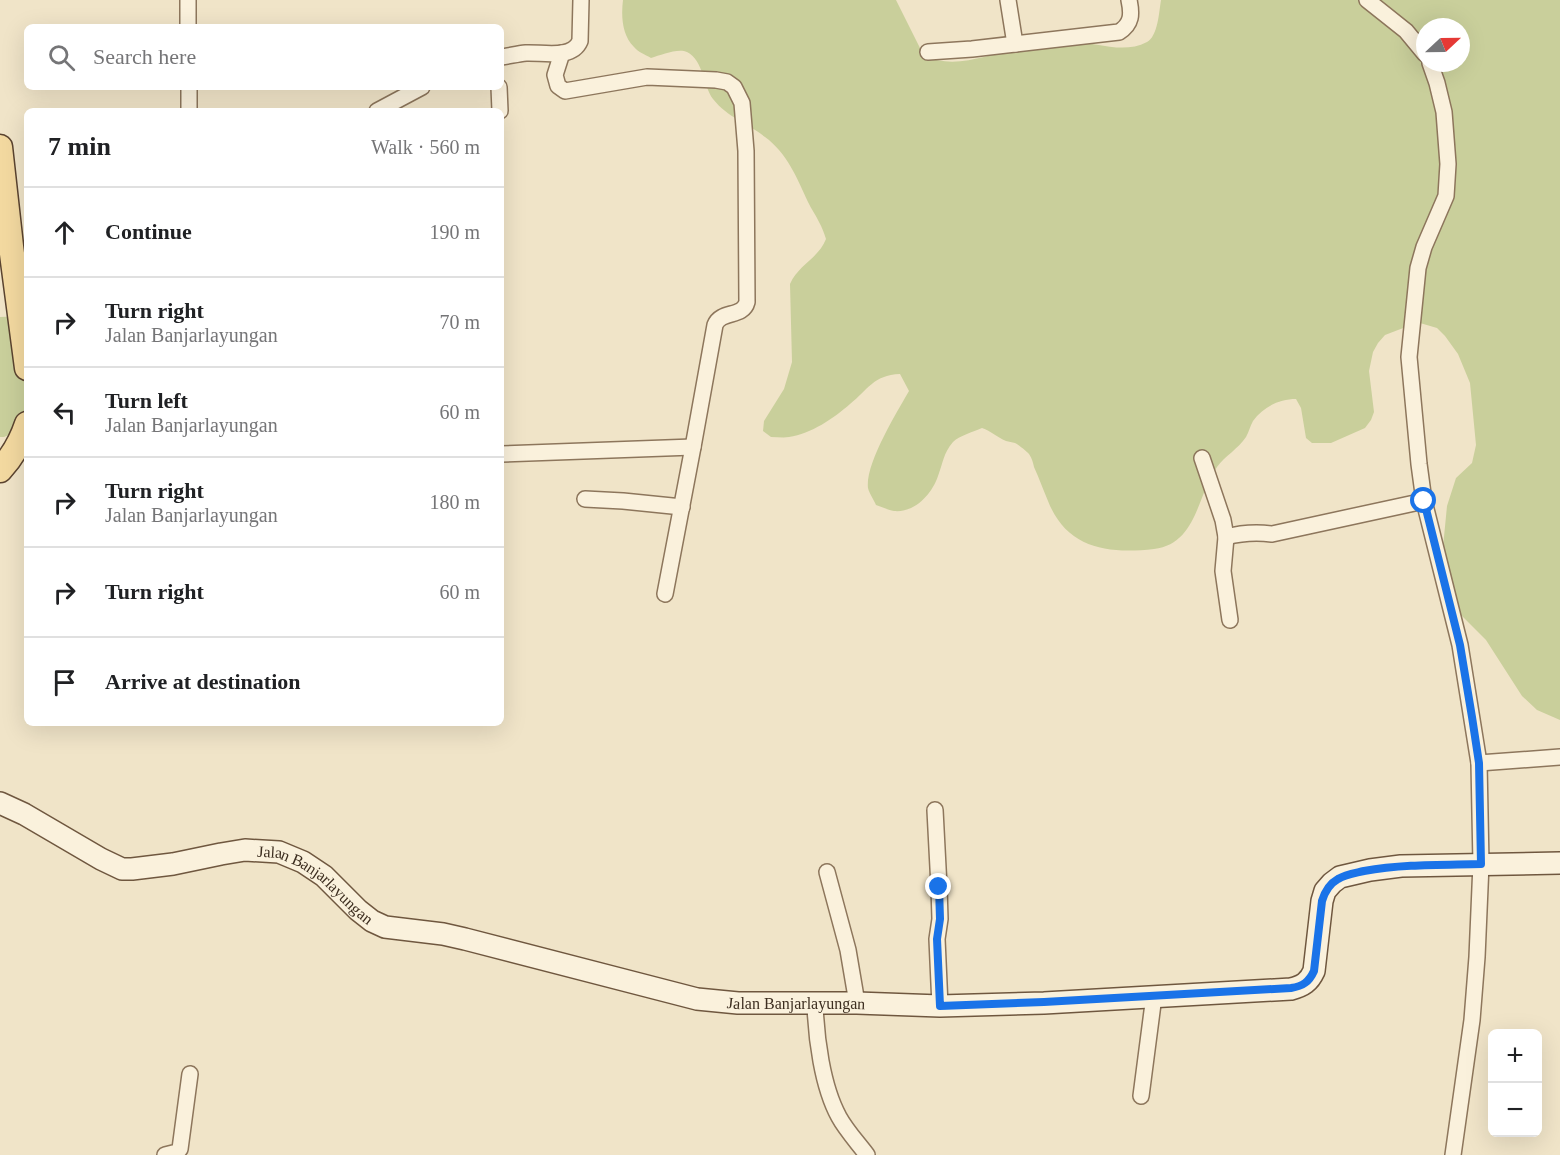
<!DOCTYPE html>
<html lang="en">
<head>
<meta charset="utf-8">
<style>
	body { margin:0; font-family:Georgia,serif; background:#f6f6f6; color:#202124 }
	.controls { position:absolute; right:18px; bottom:18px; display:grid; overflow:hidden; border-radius:9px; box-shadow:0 6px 24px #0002 }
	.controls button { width:54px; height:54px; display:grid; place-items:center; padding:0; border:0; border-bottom:2px solid #e0e0e0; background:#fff; color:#202124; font:30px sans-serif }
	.compass { position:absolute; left:1416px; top:18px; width:54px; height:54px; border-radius:50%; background:#fff; box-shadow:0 6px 24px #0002; rotate:68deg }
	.stop { position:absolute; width:18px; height:18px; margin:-14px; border:4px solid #1a73e8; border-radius:50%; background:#fff }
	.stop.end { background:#1a73e8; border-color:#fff; box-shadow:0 2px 6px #0008 }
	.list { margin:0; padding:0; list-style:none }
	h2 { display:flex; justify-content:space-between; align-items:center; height:78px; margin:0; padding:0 24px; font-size:26px }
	h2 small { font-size:20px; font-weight:400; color:#757577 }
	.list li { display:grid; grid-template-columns:39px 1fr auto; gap:18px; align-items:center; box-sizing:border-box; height:90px; padding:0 24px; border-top:2px solid #e0e0e0 }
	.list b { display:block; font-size:22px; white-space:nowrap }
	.list p { margin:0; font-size:20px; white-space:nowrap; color:#757577 }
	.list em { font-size:20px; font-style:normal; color:#757577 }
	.icon { flex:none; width:33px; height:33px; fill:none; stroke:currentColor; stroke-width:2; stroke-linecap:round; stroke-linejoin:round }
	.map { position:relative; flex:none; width:1560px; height:1155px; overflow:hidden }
	.search { position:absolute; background:#fff; box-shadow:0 6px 24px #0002; left:24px; top:24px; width:480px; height:66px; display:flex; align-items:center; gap:15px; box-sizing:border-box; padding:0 21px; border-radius:9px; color:#757577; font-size:22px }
	.panel { position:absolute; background:#fff; box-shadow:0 6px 24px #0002; left:24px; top:108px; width:480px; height:618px; border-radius:9px }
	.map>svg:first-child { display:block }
	.green { fill:#c9cf9b; fill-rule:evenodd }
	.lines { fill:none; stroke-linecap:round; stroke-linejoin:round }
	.street-casing { stroke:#8d765c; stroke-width:18 }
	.secondary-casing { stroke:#6f573f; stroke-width:24 }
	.primary-casing { stroke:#5b4430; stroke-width:27 }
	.street { stroke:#faf1dc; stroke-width:15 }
	.secondary { stroke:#faf1dc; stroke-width:21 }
	.primary { stroke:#f3d9a0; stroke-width:24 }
	.route { stroke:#1a73e8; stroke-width:8 }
	.labels { text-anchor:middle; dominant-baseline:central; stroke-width:4.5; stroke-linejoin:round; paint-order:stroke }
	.street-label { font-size:16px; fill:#3d2e20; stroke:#f7eed8 }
</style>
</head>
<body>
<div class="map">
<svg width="1560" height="1155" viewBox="0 0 1560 1155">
	<rect width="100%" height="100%" fill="#f0e4c8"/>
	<g class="green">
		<path d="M 623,0 L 896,0 L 924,56 C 958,71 994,52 1028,46 C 1040,44 1052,43 1065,42 C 1092,39 1120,56 1147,42 C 1158,36 1159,12 1161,0 L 1560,0 L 1560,720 L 1537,710 L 1522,696 L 1486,640 L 1460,614 L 1443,547 L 1447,506 L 1456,478 L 1472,463 L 1476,445 L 1470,383 L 1458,354 L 1445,336 L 1437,328 L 1420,323 L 1411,325 L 1385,335 L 1378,343 L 1373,352 L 1369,371 L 1374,412 L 1371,420 L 1365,428 L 1331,443 L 1312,443 L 1306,438 L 1301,408 L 1296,399 C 1279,399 1263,407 1253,421 C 1250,426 1249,432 1246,437 C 1238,449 1225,456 1217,467 C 1197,495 1197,544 1154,549 C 1108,554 1067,549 1048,501 C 1043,489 1039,478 1034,467 C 1033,463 1032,458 1029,454 C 1026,451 1019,445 1015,443 C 1012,442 1009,442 1006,441 C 997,437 991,431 982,428 C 973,432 959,436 953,442 C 943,454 943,463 938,476 C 932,494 915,513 894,511 C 888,510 882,507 876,505 C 874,500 869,493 868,488 C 865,464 897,412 909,391 L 900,374 C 873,375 868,390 850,404 C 834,418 811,434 789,437 C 784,438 777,437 771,437 L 763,431 L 764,421 L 784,389 L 792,362 L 790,284 C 799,264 818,259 826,239 C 824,233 822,227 819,222 C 816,215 811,209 808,202 C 797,178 787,153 765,137 C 748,123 728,118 713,99 C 703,86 704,61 687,52 C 678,48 661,55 651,58 C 646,55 638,52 634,47 C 622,35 621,16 623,0 ZM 1425,27 L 1461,27 L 1461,63 L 1425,63 Z"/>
		<polygon points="27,316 27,421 23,429 4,437 0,437 0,317"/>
	</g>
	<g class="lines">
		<defs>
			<g id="street">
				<polyline points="188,0 188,27"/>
				<polyline points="1008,0 1015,44"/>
				<polyline points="1367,0 1406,31 1425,54"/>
				<path d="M 928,52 L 972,49 L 1119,32 C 1132,24 1132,14 1129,0"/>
				<path d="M 562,53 L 555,75 L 558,86 L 565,91 L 647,77 L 716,80 L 727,82 L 734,87 L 742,103 L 746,151 L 747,302 C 743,318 721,310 715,325 L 693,447 L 665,594"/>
				<path d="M 501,57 C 509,56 517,54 526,53 C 542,52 572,60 580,41 L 581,0"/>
				<polyline points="1430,63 1437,83 1444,112 1448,164 1446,196 1424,247 1418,268 1409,357 1419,464 1424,501 1460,645 1479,763 1481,864 1477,957 1472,1020 1453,1155"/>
				<polyline points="189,87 189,111"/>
				<polyline points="499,87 500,111"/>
				<polyline points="377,111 422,87"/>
				<polyline points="501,454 693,447"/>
				<path d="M 1202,458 L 1223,520 L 1226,537 C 1241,533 1256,532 1272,534 L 1424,501"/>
				<polyline points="585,499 623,501 682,507"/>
				<polyline points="1226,537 1223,571 1230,620"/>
				<polyline points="1479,763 1560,757"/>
				<polyline points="935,810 939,887 940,919 937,939 940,1006"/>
				<polyline points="827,872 848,950 857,1003"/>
				<path d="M 815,1003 C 816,1037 822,1086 839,1117 C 846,1130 858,1143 867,1155"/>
				<polyline points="1141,1096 1154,996"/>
				<polyline points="165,1155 177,1152 180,1149 190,1074"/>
			</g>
			<g id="secondary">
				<path id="s1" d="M 0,803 L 24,814 L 101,859 L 122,869 L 132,869 L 173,864 L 221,854 L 245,850 L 279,852 L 303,862 L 324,876 L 358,910 L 372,921 L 385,927 L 443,934 L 465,939 L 697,999 L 738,1003 L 857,1003 L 940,1006 L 1044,1003 L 1291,989 C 1303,986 1309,982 1314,971 L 1322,901 L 1325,891 L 1332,883 L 1340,877 L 1370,870 L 1401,866 L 1560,863"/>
			</g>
			<g id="primary">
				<polyline points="0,147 11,246 27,368"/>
				<path d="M 0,470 C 13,456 21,442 27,424"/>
			</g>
		</defs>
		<use href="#street" class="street-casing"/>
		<use href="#secondary" class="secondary-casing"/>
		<use href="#primary" class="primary-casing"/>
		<use href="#street" class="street"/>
		<use href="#secondary" class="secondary"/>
		<use href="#primary" class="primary"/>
	</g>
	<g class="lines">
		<path class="route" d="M 939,887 L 940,919 L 937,939 L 940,1006 L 1044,1002 L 1291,988 C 1303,986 1309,982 1314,971 L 1322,901 C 1325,891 1329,884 1338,879 C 1346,874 1356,873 1364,871 C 1403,864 1442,865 1481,864 L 1479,763 L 1472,717 L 1460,645 L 1424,501"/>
	</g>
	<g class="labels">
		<g class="street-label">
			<text stroke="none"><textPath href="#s1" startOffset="345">Jalan Banjarlayungan</textPath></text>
			<text stroke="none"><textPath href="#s1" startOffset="849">Jalan Banjarlayungan</textPath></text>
		</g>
	</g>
</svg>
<div class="controls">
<button>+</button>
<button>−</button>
</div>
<svg class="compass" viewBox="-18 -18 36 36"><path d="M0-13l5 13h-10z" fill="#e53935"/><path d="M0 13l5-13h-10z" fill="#757577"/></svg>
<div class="stop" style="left:1424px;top:501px"></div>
<div class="stop end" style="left:939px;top:887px"></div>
<div class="search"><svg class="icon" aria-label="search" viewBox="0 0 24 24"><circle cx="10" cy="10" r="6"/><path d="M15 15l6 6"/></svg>Search here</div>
<section class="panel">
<h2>7 min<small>Walk · 560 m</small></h2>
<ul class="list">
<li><svg class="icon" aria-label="ahead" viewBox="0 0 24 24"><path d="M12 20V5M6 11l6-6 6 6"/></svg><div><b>Continue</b></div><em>190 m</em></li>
<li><svg class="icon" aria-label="right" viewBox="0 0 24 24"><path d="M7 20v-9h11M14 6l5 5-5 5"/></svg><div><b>Turn right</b><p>Jalan Banjarlayungan</p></div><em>70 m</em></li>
<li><svg class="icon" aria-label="left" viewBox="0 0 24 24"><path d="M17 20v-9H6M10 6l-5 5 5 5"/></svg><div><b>Turn left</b><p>Jalan Banjarlayungan</p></div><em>60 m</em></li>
<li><svg class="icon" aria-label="right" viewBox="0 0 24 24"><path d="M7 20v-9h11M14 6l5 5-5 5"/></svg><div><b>Turn right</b><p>Jalan Banjarlayungan</p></div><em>180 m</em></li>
<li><svg class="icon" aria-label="right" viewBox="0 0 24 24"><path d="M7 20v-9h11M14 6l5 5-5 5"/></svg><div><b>Turn right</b></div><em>60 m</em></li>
<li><svg class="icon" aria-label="arrive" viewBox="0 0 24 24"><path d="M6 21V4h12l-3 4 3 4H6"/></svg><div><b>Arrive at destination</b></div></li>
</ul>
</section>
</div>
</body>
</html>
